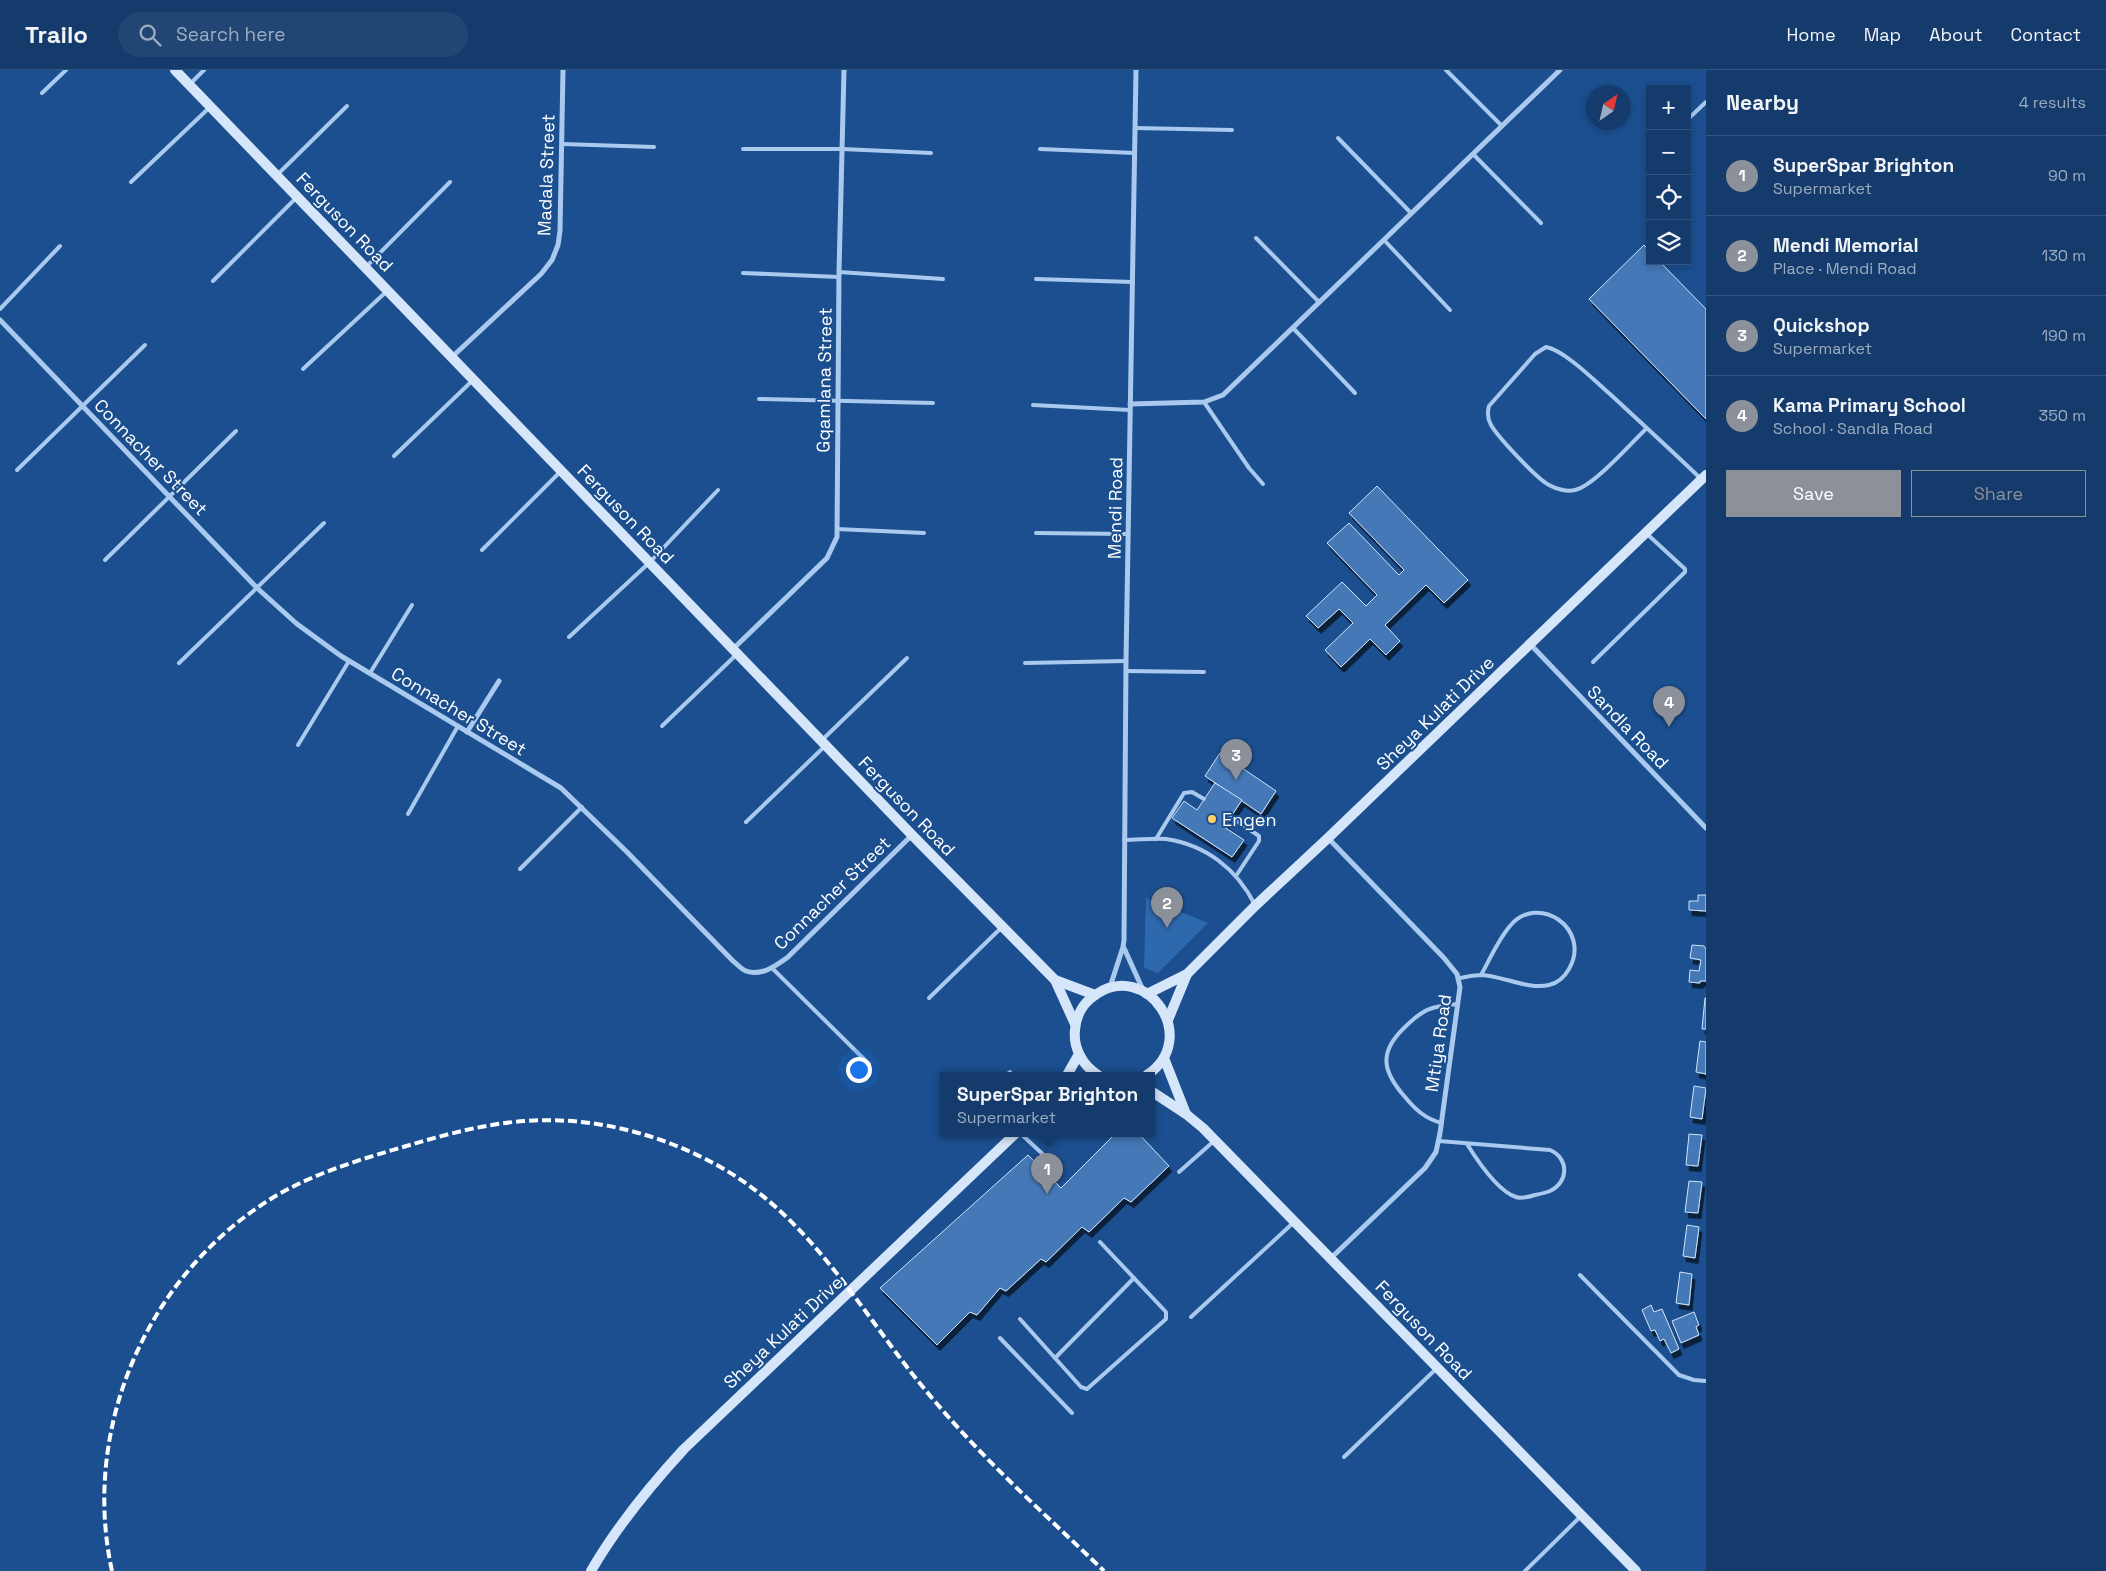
<!DOCTYPE html>
<html lang="en">
<head>
<meta charset="utf-8">
<style>
	body { margin:0; font-family:"Space Grotesk",sans-serif; background:#214673; color:#f1f3f6 }
	.controls { position:absolute; right:15px; top:15px; display:grid; overflow:hidden; border-radius:0px; box-shadow:0 2px 8px #0003 }
	.controls button { width:45px; height:45px; display:grid; place-items:center; padding:0; border:0; border-bottom:1px solid #33557e; background:#143b6b; color:#f1f3f6; font:25px sans-serif }
	.compass { position:absolute; left:1586px; top:15px; width:45px; height:45px; border-radius:50%; background:#143b6b; box-shadow:0 2px 8px #0003; rotate:34deg }
	.you { position:absolute; left:858px; top:999px; width:18px; height:18px; margin:-12px; border:4px solid #fff; border-radius:50%; background:#1a73e8; box-shadow:0 0 0 8px #1a73e833 }
	.badge { display:grid; place-items:center; width:32px; height:32px; border-radius:50%; background:#8c9099; color:#fff; font-size:16px; font-weight:700 }
	.pin { position:absolute; translate:-50% -41px; filter:drop-shadow(0 1px 2px #0008) }
	.pin::after { content:''; position:absolute; top:26px; width:18px; height:15px; background:inherit; clip-path:polygon(0 0,100% 0,50% 100%) }
	.popup { position:absolute; left:940px; top:1002px; width:215px; height:65px; box-sizing:border-box; display:grid; place-content:center; border-radius:0px; background:#143b6b; filter:drop-shadow(0 1px 4px #0005); font-size:16px; white-space:nowrap; color:#9dadc1 }
	.popup b { font-size:19px; color:#f1f3f6 }
	.popup::after { content:''; position:absolute; left:50%; top:100%; margin-left:-10px; border:10px solid transparent; border-top-color:#143b6b }
	.list { margin:0; padding:0; list-style:none }
	h2 { display:flex; justify-content:space-between; align-items:center; height:65px; margin:0; padding:0 20px; font-size:21px }
	h2 small { font-size:16px; font-weight:400; color:#9dadc1 }
	.list li { display:grid; grid-template-columns:32px 1fr auto; gap:15px; align-items:center; box-sizing:border-box; height:80px; padding:0 20px; border-top:1px solid #33557e }
	.list b { display:block; font-size:19px; white-space:nowrap }
	.list p { margin:0; font-size:16px; white-space:nowrap; color:#9dadc1 }
	.list em { font-size:16px; font-style:normal; color:#9dadc1 }
	.actions { display:flex; gap:10px; padding:15px 20px }
	.actions a { flex:1; padding:11px 0; border:1px solid #8c9099; border-radius:0px; text-align:center; font-size:18px; color:#8c9099 }
	.actions .main { background:#8c9099; color:#fff }
	.icon { flex:none; width:28px; height:28px; fill:none; stroke:currentColor; stroke-width:2; stroke-linecap:round; stroke-linejoin:round }
	.map { position:relative; flex:none; width:1706px; height:1501px; overflow:hidden }
	header { display:flex; align-items:center; gap:30px; box-sizing:border-box; height:70px; padding:0 25px; background:#143b6b; border-bottom:1px solid #33557e }
	header strong { font-size:24px }
	nav { display:flex; gap:28px; margin-inline-start:auto; font-size:18px }
	.search { width:350px; height:45px; background:#214673; display:flex; align-items:center; gap:12px; box-sizing:border-box; padding:0 18px; border-radius:28px; color:#9dadc1; font-size:19px }
	main { display:flex }
	aside { flex:1; background:#143b6b }
	.map>svg:first-child { display:block }
	.green { fill:#2e69ad }
	.building { fill:#4478b7; stroke:#cfe3fa; filter:url(#shadow) }
	.lines { fill:none; stroke-linecap:round; stroke-linejoin:round }
	.lane { stroke:#a9c9ee; stroke-width:4 }
	.street { stroke:#a9c9ee; stroke-width:5 }
	.secondary { stroke:#d6e6fa; stroke-width:10 }
	.rail { stroke:#fff; stroke-width:4; stroke-dasharray:9 4; stroke-linecap:butt }
	.poi-dot { fill:#ffd166; stroke:#1b4f8f; stroke-width:2 }
	.labels { text-anchor:middle; dominant-baseline:central; stroke-width:4; stroke-linejoin:round; paint-order:stroke }
	.street-label { font-size:18px; fill:#fff; stroke:#1b4f8f }
	.poi-label { font-size:18px; fill:#fff; stroke:#1b4f8f; text-anchor:start }
</style>
</head>
<body>
<header>
<strong>Trailo</strong>
<div class="search"><svg class="icon" aria-label="search" viewBox="0 0 24 24"><circle cx="10" cy="10" r="6"/><path d="M15 15l6 6"/></svg>Search here</div>
<nav><a>Home</a><a>Map</a><a>About</a><a>Contact</a></nav>
</header>
<main>
<div class="map">
<svg width="1706" height="1501" viewBox="0 0 1706 1501">
	<defs>
		<filter id="shadow"><feDropShadow dx="3" dy="5.5" stdDeviation="0" flood-color="#0009"/></filter>
	</defs>
	<rect width="100%" height="100%" fill="#1b4f8f"/>
	<polygon class="green" points="1146,828 1208,853 1158,903 1144,898"/>
	<g class="building">
		<polygon points="1644,175 1650,181 1650,191 1659,191 1706,239 1706,349 1589,229"/>
		<polygon points="1377,416 1468,510 1444,533 1426,515 1385,555 1400,571 1386,585 1370,569 1341,597 1325,580 1353,553 1339,539 1318,558 1306,546 1342,512 1366,536 1377,525 1327,473 1349,453 1399,505 1404,500 1349,443"/>
		<polygon points="1220,683 1276,721 1261,744 1205,706"/>
		<polygon points="1215,713 1242,730 1224,757 1244,770 1232,787 1172,748 1184,731 1197,740"/>
		<polygon points="1698,825 1706,825 1706,841 1689,840 1689,831 1698,831"/>
		<polygon points="1692,875 1704,876 1706,879 1706,911 1700,911 1700,913 1689,912 1690,900 1699,901 1701,890 1690,888"/>
		<polygon points="1705,928 1706,928 1706,959 1702,959"/>
		<polygon points="1700,971 1706,972 1706,1004 1696,1002"/>
		<polygon points="1694,1016 1706,1018 1702,1049 1690,1047"/>
		<polygon points="1116,1063 1138,1063 1169,1096 1131,1132 1124,1128 1089,1162 1082,1157 1046,1192 1041,1189 1006,1221 1000,1218 977,1245 970,1242 937,1275 880,1218 1028,1085 1061,1118"/>
		<polygon points="1689,1064 1702,1065 1698,1096 1686,1095"/>
		<polygon points="1689,1111 1702,1112 1698,1143 1685,1142"/>
		<polygon points="1687,1155 1699,1157 1695,1188 1683,1186"/>
		<polygon points="1680,1202 1692,1204 1689,1235 1676,1233"/>
		<polygon points="1651,1235 1654,1242 1662,1239 1679,1279 1671,1283 1664,1269 1660,1271 1655,1260 1651,1261 1642,1240"/>
		<polygon points="1694,1242 1699,1255 1696,1257 1699,1265 1681,1273 1672,1251"/>
	</g>
	<g class="lines">
		<g class="lane">
			<polyline points="1446,0 1502,56"/>
			<polyline points="191,13 204,0"/>
			<polyline points="42,23 66,0"/>
			<polyline points="1687,50 1706,32"/>
			<polyline points="1135,58 1232,60"/>
			<polyline points="1338,68 1411,143"/>
			<polyline points="562,74 654,77"/>
			<polyline points="743,79 842,79 931,83"/>
			<polyline points="1040,79 1135,83"/>
			<polyline points="1473,84 1541,153"/>
			<polyline points="277,105 347,36"/>
			<polyline points="131,112 209,38"/>
			<polyline points="1256,168 1319,232"/>
			<polyline points="1384,170 1450,240"/>
			<polyline points="366,197 450,112"/>
			<polyline points="839,202 943,209"/>
			<polyline points="743,203 839,207"/>
			<polyline points="1036,209 1133,212"/>
			<polyline points="213,211 296,128"/>
			<polyline points="0,239 60,176"/>
			<polyline points="1293,258 1355,323"/>
			<polyline points="303,299 387,221"/>
			<polyline points="759,329 933,333"/>
			<polyline points="1204,332 1249,398 1263,414"/>
			<polyline points="1033,335 1130,340"/>
			<path d="M 1647,358 C 1632,372 1594,416 1575,420 C 1567,422 1556,419 1549,415 C 1536,408 1498,367 1491,355 C 1487,348 1487,343 1489,336 L 1535,284 L 1546,277 C 1564,280 1595,311 1610,324 C 1640,352 1670,379 1700,408"/>
			<polyline points="394,386 473,310"/>
			<polyline points="17,400 145,275"/>
			<polyline points="837,459 924,463"/>
			<polyline points="1036,463 1128,464"/>
			<polyline points="482,480 561,401"/>
			<polyline points="105,490 236,361"/>
			<polyline points="569,567 650,492 718,420"/>
			<polyline points="1593,592 1685,502 1685,499 1646,463"/>
			<polyline points="179,593 324,453"/>
			<polyline points="1025,593 1126,591"/>
			<polyline points="1126,601 1204,602"/>
			<polyline points="370,603 412,535"/>
			<polyline points="662,656 736,585"/>
			<polyline points="821,671 907,588"/>
			<polyline points="298,675 349,591"/>
			<polyline points="408,744 458,656"/>
			<polyline points="1231,747 1259,766 1259,771 1236,806"/>
			<polyline points="746,752 824,677"/>
			<polyline points="1156,769 1184,723 1192,722 1204,729"/>
			<path d="M 1124,770 C 1138,770 1153,768 1166,769 C 1206,775 1237,799 1255,835"/>
			<polyline points="520,799 582,737"/>
			<polyline points="772,898 869,994"/>
			<path d="M 1459,908 C 1466,907 1474,905 1482,905 C 1502,906 1529,920 1549,915 C 1558,913 1565,906 1569,899 C 1592,859 1538,822 1510,856 C 1498,870 1490,889 1481,905"/>
			<polyline points="929,928 1001,858"/>
			<polyline points="1006,1005 1010,1002"/>
			<path d="M 1442,1053 C 1425,1049 1415,1039 1405,1027 C 1383,1002 1378,983 1404,958 C 1423,939 1431,936 1458,934"/>
			<polyline points="1020,1063 1048,1089"/>
			<path d="M 1439,1071 L 1550,1080 C 1569,1088 1569,1112 1550,1121 C 1545,1123 1540,1124 1535,1125 C 1529,1127 1522,1129 1516,1127 C 1497,1121 1477,1090 1467,1074"/>
			<polyline points="1179,1102 1214,1071"/>
			<polyline points="1580,1205 1679,1305 1694,1310 1706,1311"/>
			<polyline points="1191,1247 1293,1153"/>
			<polyline points="1020,1249 1081,1317 1087,1319 1166,1249 1166,1242 1100,1172"/>
			<polyline points="1000,1268 1072,1343"/>
			<polyline points="1055,1288 1134,1208"/>
			<polyline points="1344,1387 1436,1299"/>
			<polyline points="1525,1501 1580,1447"/>
		</g>
		<g class="street">
			<path d="M 0,250 L 257,518 L 297,554 L 341,586 L 561,718 L 627,782 L 733,891 C 737,894 741,899 746,901 C 761,907 777,895 788,887 L 912,765"/>
			<polyline points="452,287 541,204 552,190 558,175 560,161 563,0"/>
			<polyline points="1130,334 1204,332 1223,325 1560,0"/>
			<polyline points="1530,574 1706,758"/>
			<polyline points="733,579 827,488 837,467 839,202 844,0"/>
			<polyline points="467,662 499,611"/>
			<polyline points="1328,768 1444,888 1457,904 1460,917 1440,1063 1436,1082 1425,1098 1331,1188"/>
			<polyline points="1124,878 1143,920"/>
			<polyline points="1110,917 1123,877 1124,870 1126,591 1136,0"/>
		</g>
		<g class="secondary">
			<polyline points="175,0 912,765 1055,910 1075,954"/>
			<polyline points="1055,910 1095,925"/>
			<polyline points="1147,924 1187,904 1255,836 1328,768 1706,405"/>
			<polyline points="1168,950 1187,904"/>
			<polyline points="1164,988 1186,1044"/>
			<polyline points="1067,1005 1079,984"/>
			<path d="M 1098,1005 C 1083,996 1073,978 1075,960 C 1076,946 1083,933 1095,925 C 1146,889 1202,968 1147,1005"/>
			<polyline points="1151,1021 1186,1044 1203,1058 1636,1501"/>
			<path d="M 591,1501 C 617,1456 649,1417 684,1379 L 1016,1063"/>
		</g>
		<path class="rail" d="M 112,1501 C 80,1355 150,1199 279,1124 C 320,1101 365,1088 410,1075 C 447,1064 485,1054 524,1051 C 593,1046 663,1064 722,1098 C 818,1153 867,1254 938,1335 C 989,1395 1048,1447 1104,1501"/>
	</g>
	<circle class="poi-dot" cx="1212" cy="749" r="5"/>
	<g class="labels">
		<g class="street-label">
			<text transform="translate(546 105) rotate(-88)">Madala Street</text>
			<text transform="translate(345 152) rotate(46)">Ferguson Road</text>
			<text transform="translate(824 310) rotate(-89)">Gqamlana Street</text>
			<text transform="translate(151 387) rotate(46)">Connacher Street</text>
			<text transform="translate(1115 438) rotate(-89)">Mendi Road</text>
			<text transform="translate(626 444) rotate(46)">Ferguson Road</text>
			<text transform="translate(459 641) rotate(31)">Connacher Street</text>
			<text transform="translate(1435 643) rotate(-44)">Sheya Kulati Drive</text>
			<text transform="translate(1628 657) rotate(46)">Sandla Road</text>
			<text transform="translate(907 736) rotate(46)">Ferguson Road</text>
			<text transform="translate(832 823) rotate(-44)">Connacher Street</text>
			<text transform="translate(1438 973) rotate(-82)">Mtiya Road</text>
			<text transform="translate(1424 1260) rotate(46)">Ferguson Road</text>
			<text transform="translate(783 1262) rotate(-43)">Sheya Kulati Drive</text>
		</g>
		<g class="poi-label">
			<text x="1222" y="749">Engen</text>
		</g>
	</g>
</svg>
<div class="controls">
<button>+</button>
<button>−</button>
<button><svg class="icon" aria-label="locate" viewBox="0 0 24 24"><circle cx="12" cy="12" r="6"/><path d="M12 2v4M12 18v4M2 12h4M18 12h4"/></svg></button>
<button><svg class="icon" aria-label="layers" viewBox="0 0 24 24"><path d="M12 4l9 5-9 5-9-5zM3 14l9 5 9-5"/></svg></button>
</div>
<svg class="compass" viewBox="-18 -18 36 36"><path d="M0-13l5 13h-10z" fill="#e53935"/><path d="M0 13l5-13h-10z" fill="#9dadc1"/></svg>
<div class="you"></div>
<div class="pin badge" style="left:1047px;top:1124px">1</div>
<div class="popup"><b>SuperSpar Brighton</b>Supermarket</div>
<div class="pin badge" style="left:1167px;top:858px">2</div>
<div class="pin badge" style="left:1236px;top:710px">3</div>
<div class="pin badge" style="left:1669px;top:657px">4</div>
</div>
<aside>
<h2>Nearby<small>4 results</small></h2>
<ul class="list">
<li><span class="badge">1</span><div><b>SuperSpar Brighton</b><p>Supermarket</p></div><em>90 m</em></li>
<li><span class="badge">2</span><div><b>Mendi Memorial</b><p>Place · Mendi Road</p></div><em>130 m</em></li>
<li><span class="badge">3</span><div><b>Quickshop</b><p>Supermarket</p></div><em>190 m</em></li>
<li><span class="badge">4</span><div><b>Kama Primary School</b><p>School · Sandla Road</p></div><em>350 m</em></li>
</ul>
<div class="actions"><a class="main">Save</a><a>Share</a></div>
</aside>
</main>
</body>
</html>
